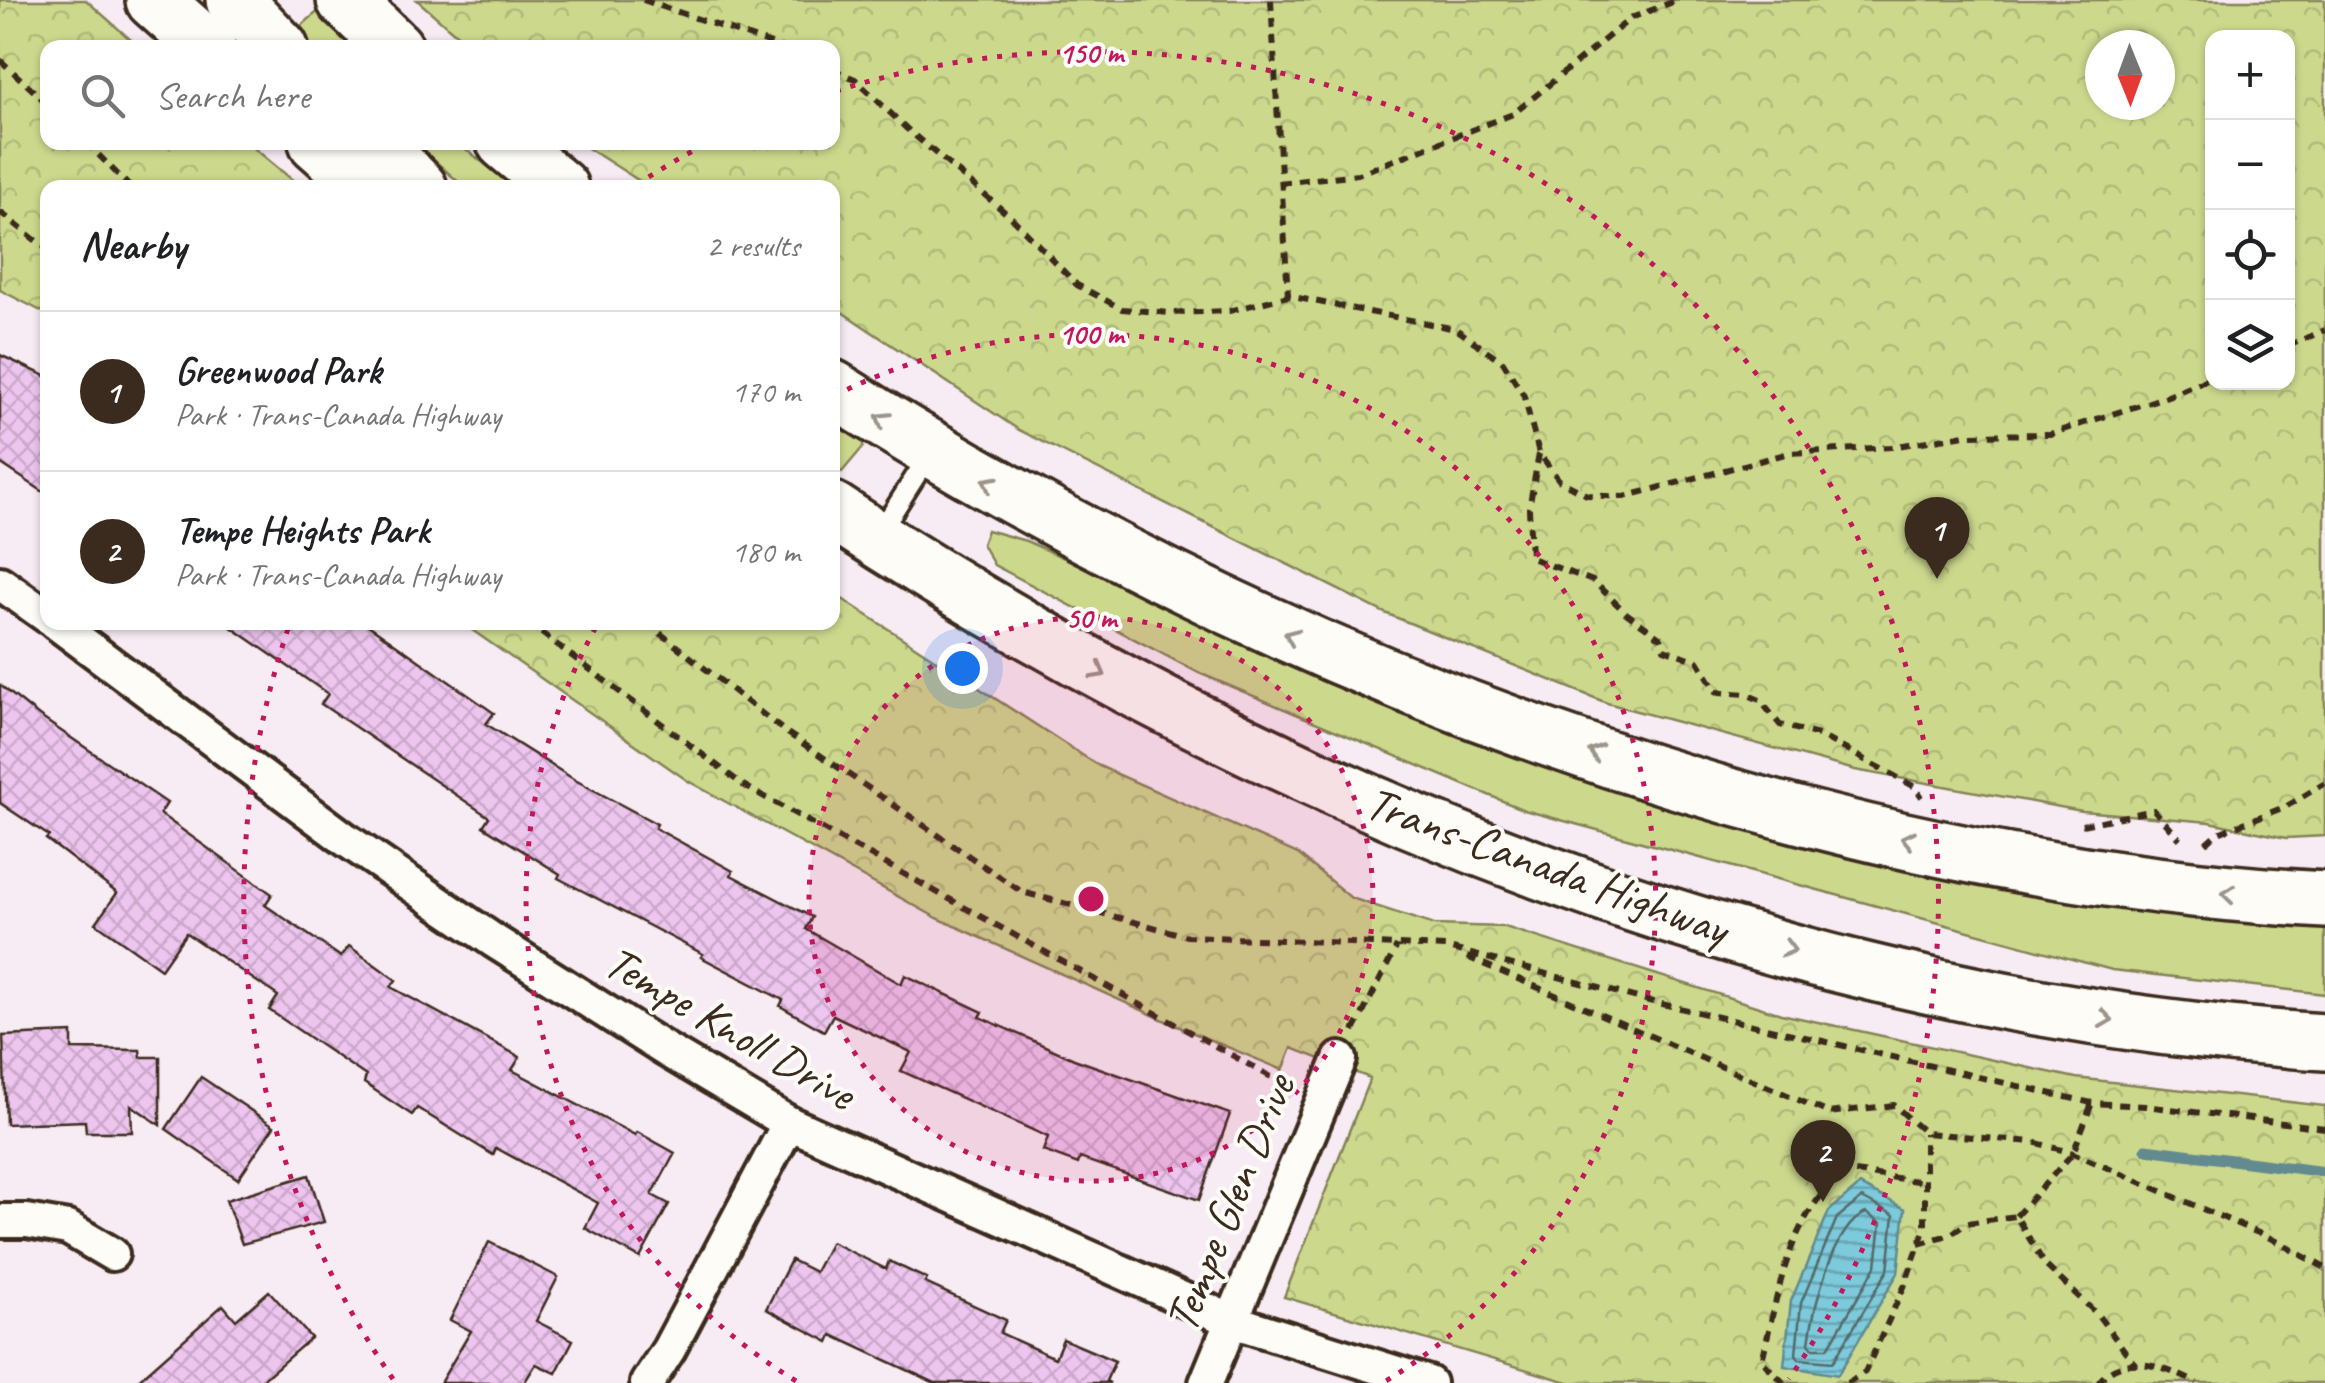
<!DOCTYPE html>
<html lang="en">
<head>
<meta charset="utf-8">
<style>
	body { margin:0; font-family:Caveat,sans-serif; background:#f6f6f6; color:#202124 }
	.controls { position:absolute; right:30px; top:30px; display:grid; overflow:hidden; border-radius:20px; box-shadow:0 2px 8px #0004 }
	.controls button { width:90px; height:90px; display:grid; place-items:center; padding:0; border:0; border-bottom:2px solid #e0e0e0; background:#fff; color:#202124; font:50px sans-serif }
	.compass { position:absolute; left:2085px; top:30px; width:90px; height:90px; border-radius:50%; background:#fff; box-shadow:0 2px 8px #0004; rotate:179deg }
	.you { position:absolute; left:962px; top:668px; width:35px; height:35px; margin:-25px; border:8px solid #fff; border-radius:50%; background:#1a73e8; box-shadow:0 0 0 15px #1a73e833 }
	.badge { display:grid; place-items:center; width:65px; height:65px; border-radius:50%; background:#3b2a1e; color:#fff; font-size:32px; font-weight:700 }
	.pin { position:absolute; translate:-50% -82px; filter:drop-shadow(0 2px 5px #0008) }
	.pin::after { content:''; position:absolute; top:52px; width:35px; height:30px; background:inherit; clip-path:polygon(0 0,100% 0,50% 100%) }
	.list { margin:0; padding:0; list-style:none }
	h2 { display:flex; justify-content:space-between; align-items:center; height:130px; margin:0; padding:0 40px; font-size:42px }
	h2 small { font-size:32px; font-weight:400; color:#757577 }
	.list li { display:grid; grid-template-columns:65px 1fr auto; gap:30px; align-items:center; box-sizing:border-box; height:160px; padding:0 40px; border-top:2px solid #e0e0e0 }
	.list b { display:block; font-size:38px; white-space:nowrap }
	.list p { margin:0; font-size:32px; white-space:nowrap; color:#757577 }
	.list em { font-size:32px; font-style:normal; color:#757577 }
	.icon { flex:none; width:55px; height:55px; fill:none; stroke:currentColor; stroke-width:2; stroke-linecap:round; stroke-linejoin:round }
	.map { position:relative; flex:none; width:2325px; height:1383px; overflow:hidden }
	.search { position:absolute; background:#fff; box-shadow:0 2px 8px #0004; left:40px; top:40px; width:800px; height:110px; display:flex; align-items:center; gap:25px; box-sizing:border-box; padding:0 35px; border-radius:20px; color:#757577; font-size:38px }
	.panel { position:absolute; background:#fff; box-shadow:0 2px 8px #0004; left:40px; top:180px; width:800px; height:450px; border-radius:20px }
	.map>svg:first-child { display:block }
	.green { fill:#ccd98d; stroke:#848256; stroke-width:2.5 }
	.forest { fill:url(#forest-crowns); stroke:#848256; stroke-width:2.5; fill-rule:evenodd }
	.water { fill:url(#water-rules); stroke:#628a8f; stroke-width:2.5 }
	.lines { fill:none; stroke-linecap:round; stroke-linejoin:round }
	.shore { stroke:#556a6a; stroke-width:2.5 }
	.stream { stroke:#628a8f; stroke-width:11 }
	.building { fill:url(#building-cross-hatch); stroke:#3b2a1e; stroke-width:2.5 }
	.service-casing { stroke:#3b2a1e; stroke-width:25 }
	.minor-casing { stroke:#3b2a1e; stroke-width:40 }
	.motorway-casing { stroke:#3b2a1e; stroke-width:62 }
	.path { stroke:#3b2a1e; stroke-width:6; stroke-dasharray:10 8; stroke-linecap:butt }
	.service { stroke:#fdfcf7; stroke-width:18 }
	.minor { stroke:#fdfcf7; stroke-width:32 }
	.motorway { stroke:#fdfcf7; stroke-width:55 }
	.oneway { stroke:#9c938a }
	.ring { fill:none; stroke:#c2185b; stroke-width:5; stroke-dasharray:5 10 }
	.labels { text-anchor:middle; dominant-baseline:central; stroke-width:8; stroke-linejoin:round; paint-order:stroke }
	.street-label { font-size:48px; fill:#3b2a1e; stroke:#fdfcf7 }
	.centre { fill:#c2185b; stroke:#fdfcf7; stroke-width:5 }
	.ring-label { font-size:30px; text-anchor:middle; font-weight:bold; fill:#c2185b; stroke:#fdfcf7; stroke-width:8; stroke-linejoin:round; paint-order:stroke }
</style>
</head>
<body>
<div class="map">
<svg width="2325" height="1383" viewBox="0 0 2325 1383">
	<defs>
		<pattern id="forest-crowns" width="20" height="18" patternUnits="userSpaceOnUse" patternTransform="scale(2.5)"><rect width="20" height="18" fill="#ccd98d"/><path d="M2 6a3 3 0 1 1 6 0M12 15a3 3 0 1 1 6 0" fill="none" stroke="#b0ba79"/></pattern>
		<pattern id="water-rules" width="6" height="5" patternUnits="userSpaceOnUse" patternTransform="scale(2.5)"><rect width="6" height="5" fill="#7ccadb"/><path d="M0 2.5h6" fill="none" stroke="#67a4b1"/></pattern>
		<pattern id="building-cross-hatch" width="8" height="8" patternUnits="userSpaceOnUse" patternTransform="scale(2.5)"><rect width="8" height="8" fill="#edc5ee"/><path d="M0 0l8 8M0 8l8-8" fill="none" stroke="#cca9cc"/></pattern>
	</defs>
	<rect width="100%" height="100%" fill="#f8ecf4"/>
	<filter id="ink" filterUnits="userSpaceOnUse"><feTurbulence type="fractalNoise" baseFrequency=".01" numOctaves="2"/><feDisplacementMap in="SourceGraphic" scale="20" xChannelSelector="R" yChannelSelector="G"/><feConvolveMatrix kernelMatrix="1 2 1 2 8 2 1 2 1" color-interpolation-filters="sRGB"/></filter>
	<g filter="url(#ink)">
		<g class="green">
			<polygon points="322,8 359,47 311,47 294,32"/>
			<polygon points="415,143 458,143 514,187 464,187"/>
			<polygon points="832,413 863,426 863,447 842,472 833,467"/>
			<polygon points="987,530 1026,541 1400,706 1625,793 1909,869 2325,919 2325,994 2112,970 1524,810 1199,673 994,565 982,544"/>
		</g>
		<g class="forest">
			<polygon points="0,0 86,0 139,47 48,48 48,142 248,143 301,187 48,188 47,314 0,290"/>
			<path d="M 417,0 L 2325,0 L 2325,836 L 2286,838 L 2210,822 L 2082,811 L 1855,770 L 1607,703 L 1385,613 L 1019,430 L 833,306 L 832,188 L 649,187 L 580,143 L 832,142 L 832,48 L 471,47 ZM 2212,38 L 2288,38 L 2288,382 L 2212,382 ZM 2100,45 L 2160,45 L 2160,105 L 2100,105 Z"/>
			<polygon points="833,593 1099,766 1298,854 1351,898 1434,925 1505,927 1781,1014 2076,1078 2325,1106 2325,1383 1571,1383 1284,1297 1370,1078 1292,1048 1283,1070 1184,1029 937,918 688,781 462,623 832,622"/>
		</g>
		<polygon class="water" points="1860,1185 1905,1209 1898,1273 1838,1375 1784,1366 1791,1301 1829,1211"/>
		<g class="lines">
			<g class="shore">
				<polygon points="1862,1198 1894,1215 1888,1270 1833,1362 1799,1359 1796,1354 1801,1303 1837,1218"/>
				<path d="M 1866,1213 L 1881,1223 L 1876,1266 L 1828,1348 L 1813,1348 L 1809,1343 C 1813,1310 1833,1225 1866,1213 Z"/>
			</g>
			<polyline class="stream" points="2146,1149 2325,1172"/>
		</g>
		<g class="building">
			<polygon points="0,355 48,377 48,495 0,463"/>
			<polygon points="224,622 364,622 494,713 486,724 575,780 657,824 655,828 733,871 731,875 812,917 806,929 901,984 905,975 983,1012 980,1017 1074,1059 1230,1114 1199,1200 1080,1158 1078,1164 1043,1151 1048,1137 901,1071 911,1052 833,1015 824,1031 780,1006 783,1000 701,957 703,954 558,878 560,874 483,826 489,817 321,704 328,694"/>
			<polygon points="0,685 39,716 167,803 160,814 272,894 265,905 341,957 349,946 396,980 391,987 520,1057 512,1070 635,1135 637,1132 675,1153 652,1195 669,1204 640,1258 585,1228 598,1203 496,1148 493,1155 417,1108 412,1115 364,1083 366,1076 269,1010 278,996 186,933 161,969 96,923 117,893 46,839 49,836 0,803"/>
			<polygon points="72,1033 72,1049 140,1050 141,1057 160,1057 160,1125 131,1105 132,1132 86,1132 85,1121 6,1124 3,1036"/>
			<polygon points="201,1077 274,1126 238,1179 166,1129"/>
			<polygon points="309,1175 324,1222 242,1244 226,1200"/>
			<polygon points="489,1242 558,1277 536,1321 573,1340 556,1373 536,1364 524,1383 440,1383 471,1331 450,1320"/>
			<polygon points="831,1242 886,1269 889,1261 927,1279 925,1283 1006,1320 1000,1333 1055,1358 1063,1339 1115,1361 1106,1381 1110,1383 935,1383 832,1335 829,1342 766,1309 791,1260 815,1272"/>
			<polygon points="269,1291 311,1338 259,1383 135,1383 223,1305 236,1320"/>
		</g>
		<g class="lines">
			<defs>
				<polyline id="service" points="879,534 929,455"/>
				<g id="minor">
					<polyline points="0,583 48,617"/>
					<polyline points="55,622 345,839 494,941 666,1050 789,1123 1232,1321 1429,1383"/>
					<polyline points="0,1221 27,1221 68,1228 112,1254"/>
					<polyline points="647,1383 669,1349 789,1123"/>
					<polyline points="1206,1383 1340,1059"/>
				</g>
				<g id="motorway">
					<polyline points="154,0 208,48"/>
					<polyline points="234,0 280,48"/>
					<polyline points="345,0 395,48"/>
					<polyline points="317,142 369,188"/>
					<polyline points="374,142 419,188"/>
					<polyline points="505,142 560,188"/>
					<path d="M 832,388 C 1273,667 1801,871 2325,900"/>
					<path d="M 832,510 C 1276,802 1791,1008 2325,1042"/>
				</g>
			</defs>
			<use href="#service" class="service-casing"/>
			<use href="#minor" class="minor-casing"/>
			<use href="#motorway" class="motorway-casing"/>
			<g class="path">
				<polyline points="643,0 783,48"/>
				<polyline points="1271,0 1288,296"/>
				<polyline points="0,60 48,104"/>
				<polyline points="832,69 855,79 907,129 1013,219 1077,285 1122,309 1171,313 1229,311 1288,296 1456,329 1503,362 1524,396 1539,453 1559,480 1587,495 1624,497 1789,453 1891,447 1965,435 2050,434 2168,396 2212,378"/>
				<polyline points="86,142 131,188"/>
				<polyline points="1280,183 1358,174 1513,114 1631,18 1678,0"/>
				<polyline points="0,212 48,250"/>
				<polyline points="2288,346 2325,330"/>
				<polyline points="1539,454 1529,508 1531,558 1593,581 1626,613 1661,638 1664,649 1698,661 1717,692 1746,694 1760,700 1780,725 1819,735 1915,787 1922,797"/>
				<polyline points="527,622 743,785 1293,1089"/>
				<polyline points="646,622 783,730 1022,892 1187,936 1445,947 1649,1001 2092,1103 2145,1106 2325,1128"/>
				<polyline points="2082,825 2154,810 2180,839"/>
				<polyline points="2206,843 2216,834 2287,806 2325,783"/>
				<polyline points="1467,957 1829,1113 1894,1105 1925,1133 2033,1142 2073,1153 2270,1238 2325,1268"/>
				<polyline points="1354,1031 1397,946"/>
				<polyline points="2016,1216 2073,1153 2092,1103"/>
				<polyline points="1919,1244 1951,1234 1967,1223 2016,1216 2045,1265 2097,1314 2134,1363"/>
				<path d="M 1784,1383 L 1762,1361 C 1777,1298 1789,1208 1849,1171 L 1923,1182"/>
				<polyline points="1847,1383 1865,1372 1904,1287 1925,1228 1925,1133"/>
				<path d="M 2098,1383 C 2123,1348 2167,1369 2197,1383"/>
			</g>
			<use href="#service" class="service"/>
			<use href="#minor" class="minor"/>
			<use href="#motorway" class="motorway"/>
		</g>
		<defs><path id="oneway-chevron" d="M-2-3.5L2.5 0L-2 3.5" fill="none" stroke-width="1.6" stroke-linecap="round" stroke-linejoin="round" transform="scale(2.5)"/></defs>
		<g class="oneway">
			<use href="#oneway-chevron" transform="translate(882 419) rotate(-148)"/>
			<use href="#oneway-chevron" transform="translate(989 483) rotate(-151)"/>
			<use href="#oneway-chevron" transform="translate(1291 636) rotate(-157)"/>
			<use href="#oneway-chevron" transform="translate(1099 672) rotate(29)"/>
			<use href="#oneway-chevron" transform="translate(1595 752) rotate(-162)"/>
			<use href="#oneway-chevron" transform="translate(1908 839) rotate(-167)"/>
			<use href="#oneway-chevron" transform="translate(2228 894) rotate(-174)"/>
			<use href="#oneway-chevron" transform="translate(1789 949) rotate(15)"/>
			<use href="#oneway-chevron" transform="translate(2106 1019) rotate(8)"/>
		</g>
	</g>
	<circle cx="1091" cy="899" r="282" fill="#c2185b" fill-opacity=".12"/>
	<g class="ring">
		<circle cx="1091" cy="899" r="282"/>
		<path d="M796 1381A565 565 0 0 1 597 625M834 396A565 565 0 0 1 1386 1381"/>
		<path d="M393 1379A847 847 0 0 1 290 623M636 185A847 847 0 0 1 706 144M836 91A847 847 0 0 1 1789 1379"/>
	</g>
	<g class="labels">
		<g class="street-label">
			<text transform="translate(1547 865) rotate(20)">Trans-Canada Highway</text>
			<text transform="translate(730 1027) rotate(30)">Tempe Knoll Drive</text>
			<text transform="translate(1229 1203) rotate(-68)">Tempe Glen Drive</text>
		</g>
	</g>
	<circle cx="1091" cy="899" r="15" class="centre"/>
	<g class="ring-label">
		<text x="1091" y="63">150 m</text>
		<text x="1091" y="344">100 m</text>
		<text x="1091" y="628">50 m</text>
	</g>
</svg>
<div class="controls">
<button>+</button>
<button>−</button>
<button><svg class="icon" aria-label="locate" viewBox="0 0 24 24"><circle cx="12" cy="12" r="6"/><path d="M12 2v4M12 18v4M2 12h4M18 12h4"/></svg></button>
<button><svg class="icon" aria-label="layers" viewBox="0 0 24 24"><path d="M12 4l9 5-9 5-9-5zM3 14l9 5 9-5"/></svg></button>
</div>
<svg class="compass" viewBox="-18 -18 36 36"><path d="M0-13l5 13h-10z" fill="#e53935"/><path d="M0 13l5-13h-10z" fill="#757577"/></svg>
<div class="you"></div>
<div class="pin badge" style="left:1937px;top:579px">1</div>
<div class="pin badge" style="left:1823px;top:1202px">2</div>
<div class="search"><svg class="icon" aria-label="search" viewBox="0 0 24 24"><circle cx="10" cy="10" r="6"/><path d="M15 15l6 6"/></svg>Search here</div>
<section class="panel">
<h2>Nearby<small>2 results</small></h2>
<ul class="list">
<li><span class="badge">1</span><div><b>Greenwood Park</b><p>Park · Trans-Canada Highway</p></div><em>170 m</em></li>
<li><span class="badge">2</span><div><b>Tempe Heights Park</b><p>Park · Trans-Canada Highway</p></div><em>180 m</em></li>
</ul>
</section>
</div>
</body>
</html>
